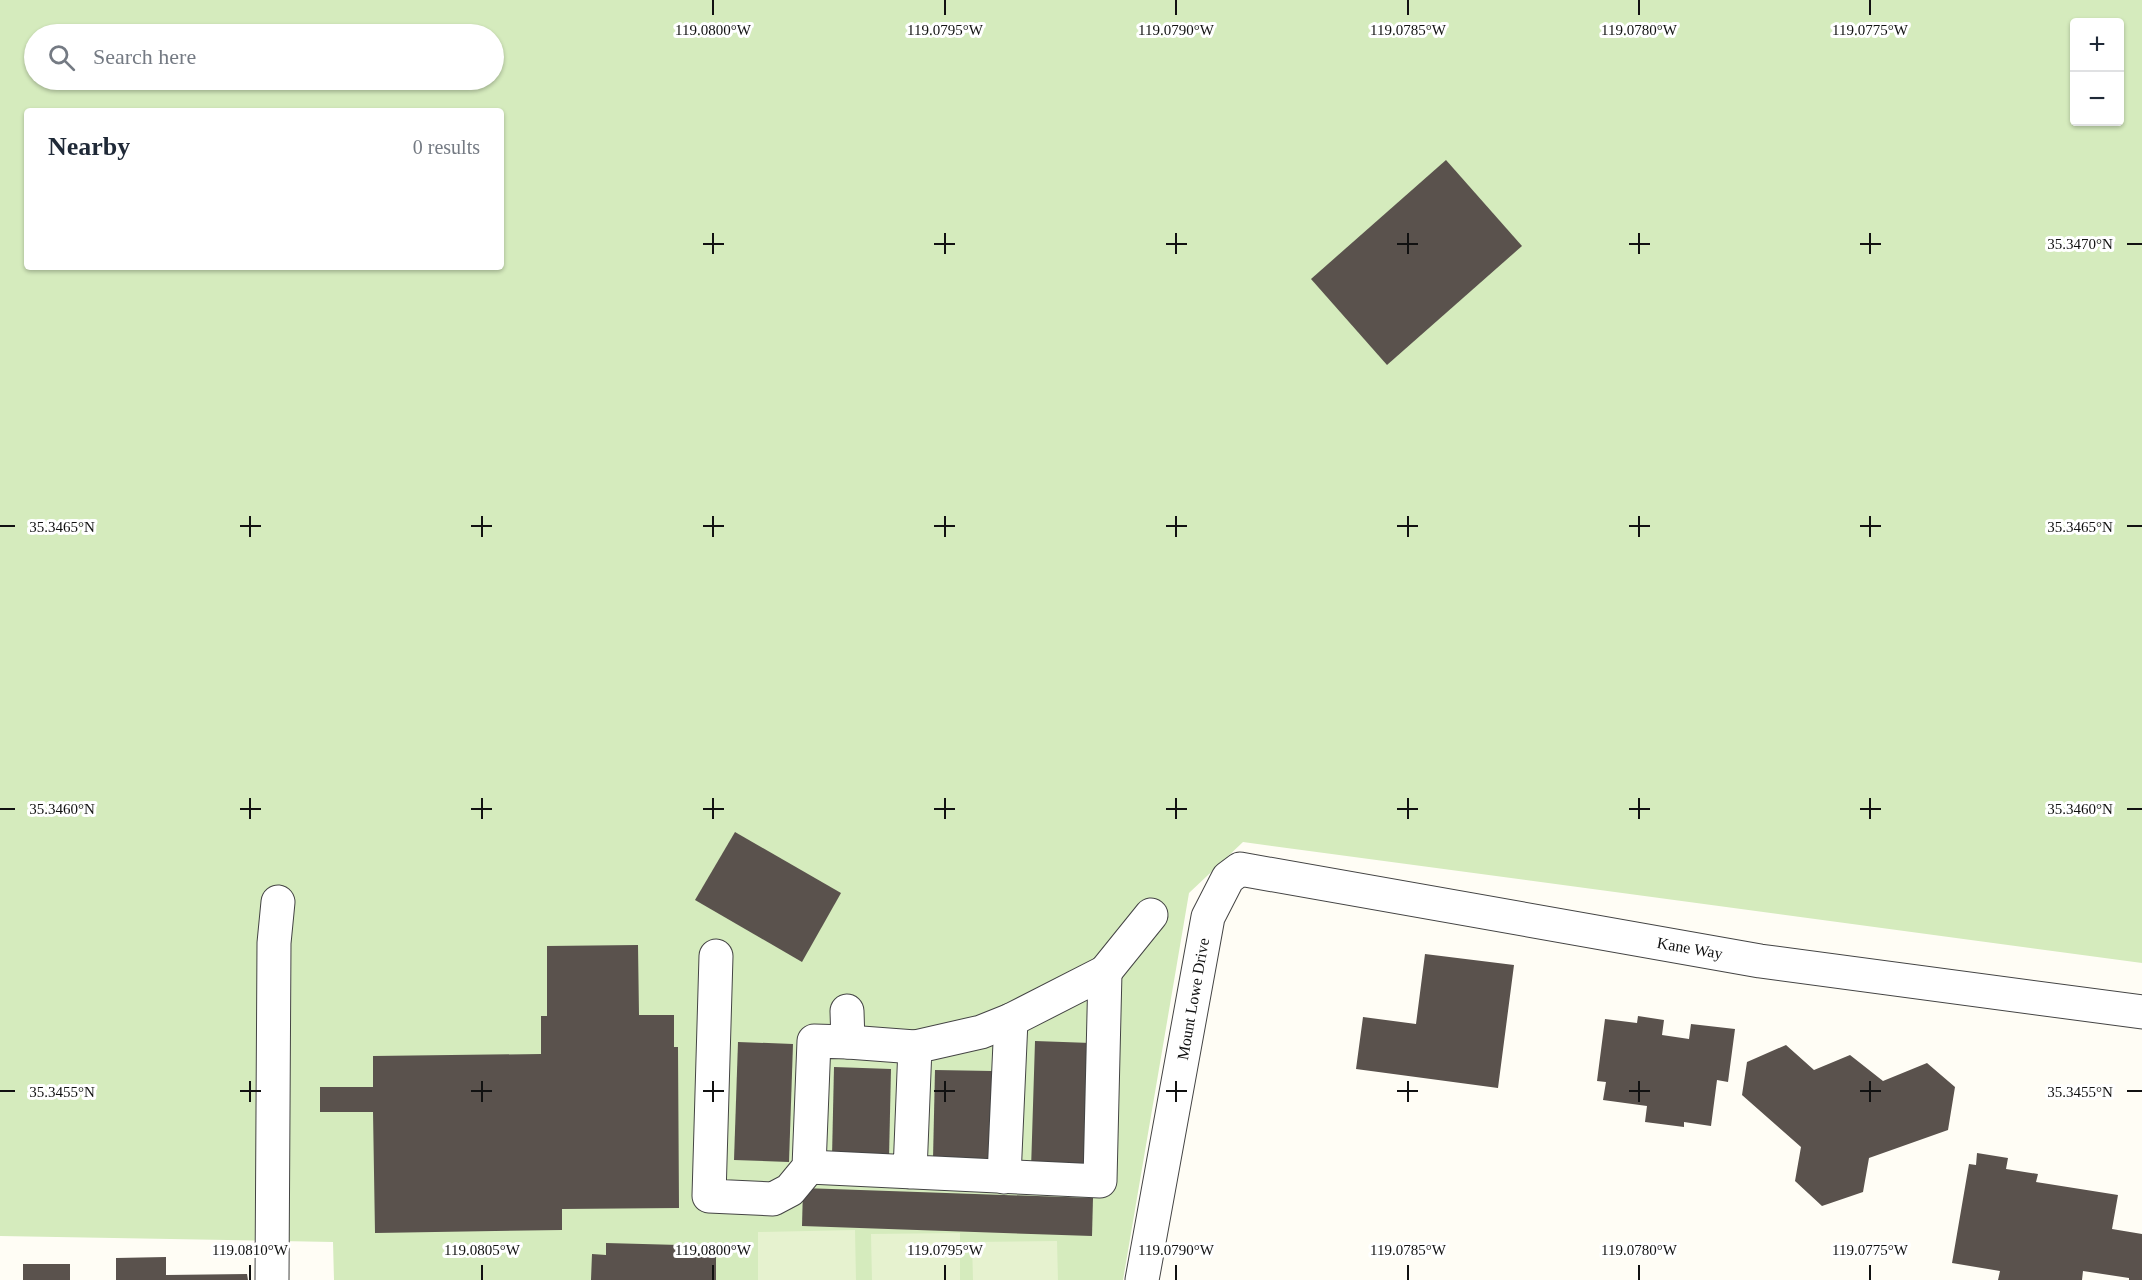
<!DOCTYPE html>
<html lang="en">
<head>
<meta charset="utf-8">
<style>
	body { margin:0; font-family:Georgia,serif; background:#f6f6f7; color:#1f2937 }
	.controls { position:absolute; right:18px; top:18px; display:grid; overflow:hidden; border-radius:6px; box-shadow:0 2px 4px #0004 }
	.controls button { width:54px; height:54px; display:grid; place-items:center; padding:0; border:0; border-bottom:2px solid #e0e1e3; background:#fff; color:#1f2937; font:30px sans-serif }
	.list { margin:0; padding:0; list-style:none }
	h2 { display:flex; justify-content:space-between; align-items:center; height:78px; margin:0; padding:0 24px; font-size:26px }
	h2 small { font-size:20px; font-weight:400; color:#747a83 }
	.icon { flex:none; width:33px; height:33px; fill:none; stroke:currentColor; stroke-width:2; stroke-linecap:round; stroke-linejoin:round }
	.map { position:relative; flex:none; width:2142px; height:1280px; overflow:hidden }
	.search { position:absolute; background:#fff; box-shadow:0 2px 4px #0004; left:24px; top:24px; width:480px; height:66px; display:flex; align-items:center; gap:15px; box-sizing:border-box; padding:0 21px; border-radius:33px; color:#747a83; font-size:22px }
	.panel { position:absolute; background:#fff; box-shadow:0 2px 4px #0004; left:24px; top:108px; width:480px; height:162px; border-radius:6px }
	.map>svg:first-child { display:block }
	.green { fill:#d5ebbd; fill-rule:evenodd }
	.pitch { fill:#e6f2cf }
	.building { fill:#5a524d }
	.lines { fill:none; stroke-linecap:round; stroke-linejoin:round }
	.minor-casing { stroke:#444; stroke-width:35 }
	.minor { stroke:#fff; stroke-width:33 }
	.ticks { fill:none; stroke:#111; stroke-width:2 }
	.labels { text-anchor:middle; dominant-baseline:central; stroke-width:6; stroke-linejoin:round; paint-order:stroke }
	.street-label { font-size:16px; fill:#111; stroke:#fff }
	.ticks-label { font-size:15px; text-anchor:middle; fill:#111; stroke:#fff; stroke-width:6; stroke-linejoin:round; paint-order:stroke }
</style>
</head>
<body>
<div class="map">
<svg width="2142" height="1280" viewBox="0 0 2142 1280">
	<rect width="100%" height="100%" fill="#fffdf5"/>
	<path class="green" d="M 0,0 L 2142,0 L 2142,963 L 1243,842 L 1189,893 L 1123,1280 L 334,1280 L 333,1242 L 0,1236 ZM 2074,22 L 2120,22 L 2120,122 L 2074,122 ZM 34,34 L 494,34 L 494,80 L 34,80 ZM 27,111 L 501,111 L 501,267 L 27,267 Z"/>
	<g class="pitch">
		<polygon points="855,1230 856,1280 758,1280 758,1232"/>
		<polygon points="960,1233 960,1280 872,1280 871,1234"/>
		<polygon points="1057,1241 1058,1280 973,1280 972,1242"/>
	</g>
	<g class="building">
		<polygon points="1446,160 1522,246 1387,365 1311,279"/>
		<polygon points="735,832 841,893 802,962 695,900"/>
		<polygon points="638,945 639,1015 674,1015 674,1047 678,1047 679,1208 562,1209 562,1230 375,1233 373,1112 320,1112 320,1087 373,1087 373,1056 541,1054 541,1016 547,1016 547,946"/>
		<polygon points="1425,954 1514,965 1498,1088 1356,1069 1363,1017 1416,1024"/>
		<polygon points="1638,1016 1664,1020 1662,1035 1689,1039 1691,1024 1735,1029 1728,1082 1717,1080 1711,1126 1684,1122 1684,1127 1645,1122 1647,1106 1603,1100 1606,1082 1597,1081 1605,1019 1637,1023"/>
		<polygon points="1035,1041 1091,1043 1087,1171 1031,1169"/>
		<polygon points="738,1042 793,1044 789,1162 734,1160"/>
		<polygon points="1786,1045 1814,1070 1850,1055 1883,1081 1927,1063 1955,1087 1948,1130 1869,1158 1863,1192 1822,1206 1795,1181 1801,1147 1742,1095 1747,1062"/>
		<polygon points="834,1067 891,1069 889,1158 832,1157"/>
		<polygon points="935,1070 992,1071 990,1160 933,1159"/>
		<polygon points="1977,1153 2008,1158 2006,1169 2038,1174 2036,1182 2118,1195 2112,1229 2142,1234 2142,1280 2129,1280 2129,1278 2083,1271 2082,1280 1998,1280 2000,1271 1952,1263 1969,1164 1976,1165"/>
		<polygon points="803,1188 1093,1198 1092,1236 802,1226"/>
		<polygon points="606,1243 716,1246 716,1280 591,1280 592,1254 606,1255"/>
		<polygon points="166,1257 166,1275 247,1274 248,1280 116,1280 116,1258"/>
		<rect x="23" y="1264" width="47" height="16"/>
	</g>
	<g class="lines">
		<defs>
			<g id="minor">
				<polyline points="716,956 709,1196 773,1199 790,1190 809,1167 814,1041 848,1042 847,1011"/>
				<polyline points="1105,972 1151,915"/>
				<polyline points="848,1042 915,1047"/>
				<polyline points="809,1167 1100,1181 1105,972 1011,1020 981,1032 915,1047 910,1172"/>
				<polyline points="1004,1177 1011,1020"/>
				<polyline points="272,1280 274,943 278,902"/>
				<polyline points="1142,1280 1208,917 1228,878 1240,869 1760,961 2142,1012"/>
			</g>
		</defs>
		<use href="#minor" class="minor-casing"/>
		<use href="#minor" class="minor"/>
	</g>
	<path class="ticks" d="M 713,0 L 713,15M 945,0 L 945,15M 1176,0 L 1176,15M 1408,0 L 1408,15M 1639,0 L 1639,15M 1870,0 L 1870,15M 713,233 L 713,254M 945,233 L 945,254M 1176,233 L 1176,254M 1408,233 L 1408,254M 1639,233 L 1639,254M 1870,233 L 1870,254M 703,244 L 724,244M 934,244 L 955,244M 1166,244 L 1187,244M 1397,244 L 1418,244M 1629,244 L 1650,244M 1860,244 L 1881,244M 2127,244 L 2142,244M 250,516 L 250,537M 482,516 L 482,537M 713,516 L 713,537M 945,516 L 945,537M 1176,516 L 1176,537M 1408,516 L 1408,537M 1639,516 L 1639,537M 1870,516 L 1870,537M 0,526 L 15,526M 240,526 L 261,526M 471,526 L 492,526M 703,526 L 724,526M 934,526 L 955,526M 1166,526 L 1187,526M 1397,526 L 1418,526M 1629,526 L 1650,526M 1860,526 L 1881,526M 2127,526 L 2142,526M 250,798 L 250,819M 482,798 L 482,819M 713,798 L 713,819M 945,798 L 945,819M 1176,798 L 1176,819M 1408,798 L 1408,819M 1639,798 L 1639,819M 1870,798 L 1870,819M 0,809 L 15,809M 240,809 L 261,809M 471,809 L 492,809M 703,809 L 724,809M 934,809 L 955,809M 1166,809 L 1187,809M 1397,809 L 1418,809M 1629,809 L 1650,809M 1860,809 L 1881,809M 2127,809 L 2142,809M 250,1081 L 250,1102M 482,1081 L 482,1102M 713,1081 L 713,1102M 945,1081 L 945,1102M 1176,1081 L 1176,1102M 1408,1081 L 1408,1102M 1639,1081 L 1639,1102M 1870,1081 L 1870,1102M 0,1091 L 15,1091M 240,1091 L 261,1091M 471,1091 L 492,1091M 703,1091 L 724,1091M 934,1091 L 955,1091M 1166,1091 L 1187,1091M 1397,1091 L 1418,1091M 1629,1091 L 1650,1091M 1860,1091 L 1881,1091M 2127,1091 L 2142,1091M 250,1265 L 250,1280M 482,1265 L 482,1280M 713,1265 L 713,1280M 945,1265 L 945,1280M 1176,1265 L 1176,1280M 1408,1265 L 1408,1280M 1639,1265 L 1639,1280M 1870,1265 L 1870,1280"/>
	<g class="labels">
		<g class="street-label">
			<text transform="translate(1690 948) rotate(10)">Kane Way</text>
			<text transform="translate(1193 999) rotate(-80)">Mount Lowe Drive</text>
		</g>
	</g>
	<g class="ticks-label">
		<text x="713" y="35">119.0800°W</text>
		<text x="945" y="35">119.0795°W</text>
		<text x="1176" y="35">119.0790°W</text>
		<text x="1408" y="35">119.0785°W</text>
		<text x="1639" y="35">119.0780°W</text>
		<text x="1870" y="35">119.0775°W</text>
		<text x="2080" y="249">35.3470°N</text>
		<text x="62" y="532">35.3465°N</text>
		<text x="2080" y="532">35.3465°N</text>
		<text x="62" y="814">35.3460°N</text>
		<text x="2080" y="814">35.3460°N</text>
		<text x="62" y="1097">35.3455°N</text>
		<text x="2080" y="1097">35.3455°N</text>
		<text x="250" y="1255">119.0810°W</text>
		<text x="482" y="1255">119.0805°W</text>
		<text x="713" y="1255">119.0800°W</text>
		<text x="945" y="1255">119.0795°W</text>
		<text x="1176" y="1255">119.0790°W</text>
		<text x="1408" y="1255">119.0785°W</text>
		<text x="1639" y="1255">119.0780°W</text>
		<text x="1870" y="1255">119.0775°W</text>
	</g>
</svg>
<div class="controls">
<button>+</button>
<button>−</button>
</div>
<div class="search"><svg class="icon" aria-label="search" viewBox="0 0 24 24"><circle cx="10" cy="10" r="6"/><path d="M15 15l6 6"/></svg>Search here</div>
<section class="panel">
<h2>Nearby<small>0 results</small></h2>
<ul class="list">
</ul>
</section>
</div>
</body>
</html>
